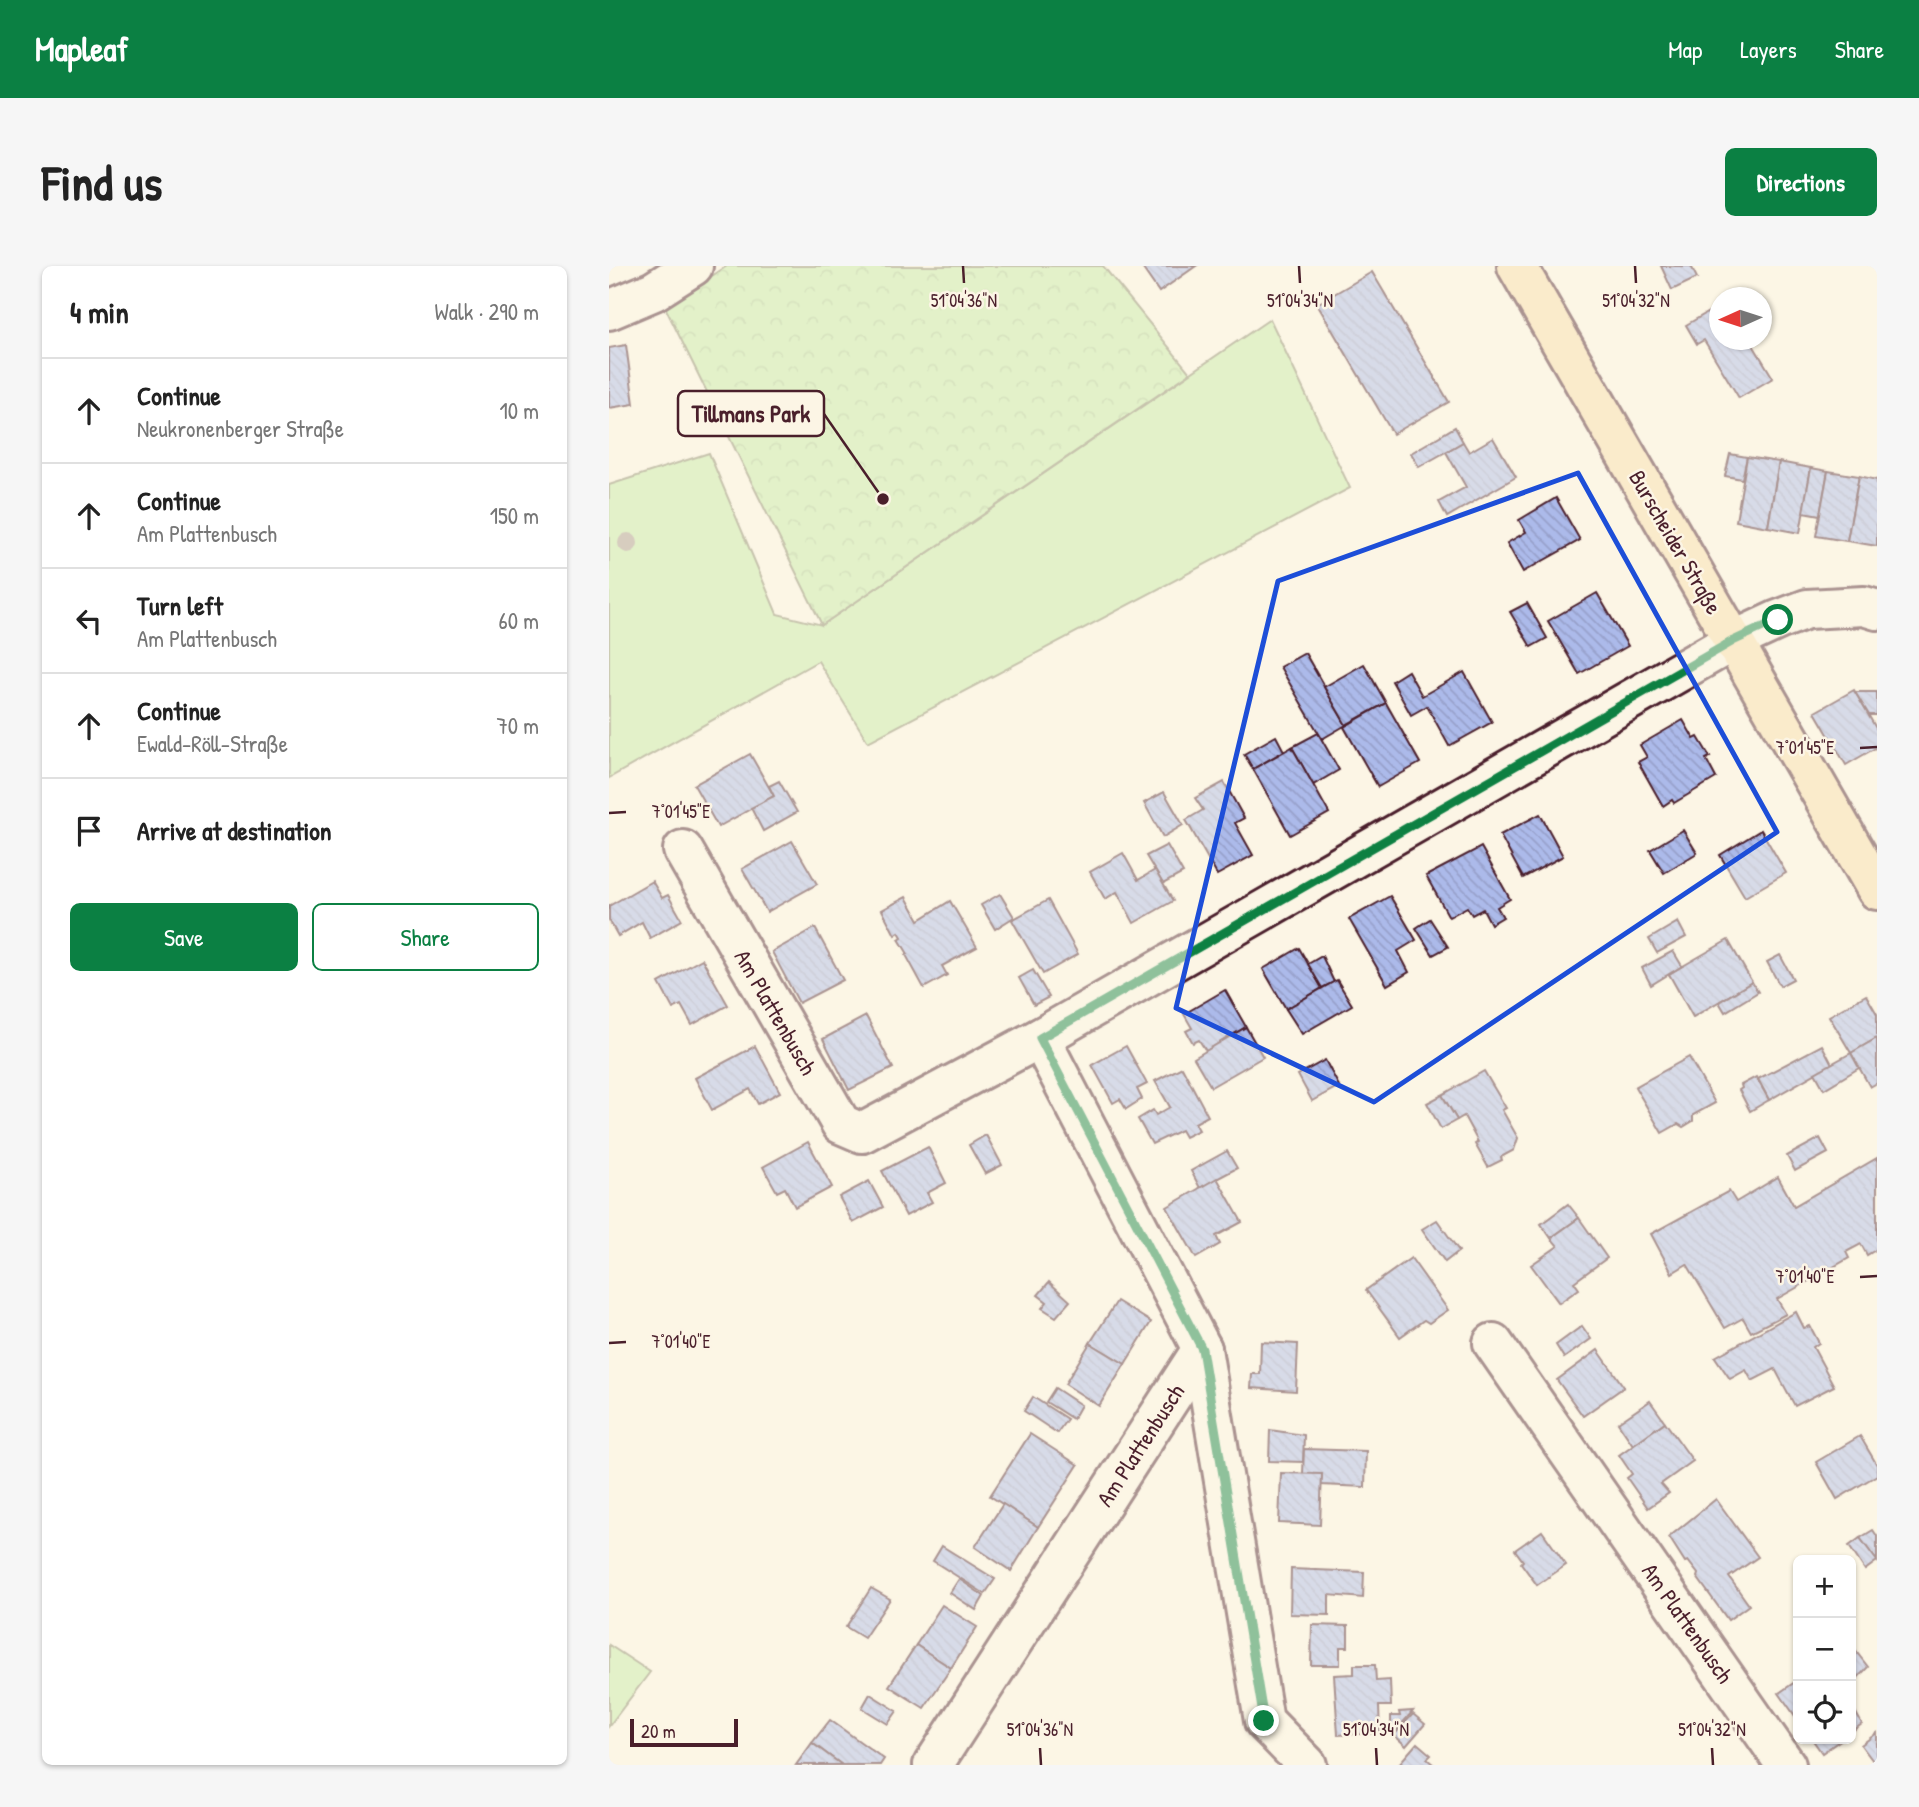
<!DOCTYPE html>
<html lang="en">
<head>
<meta charset="utf-8">
<style>
	body { margin:0; font-family:"Patrick Hand",sans-serif; background:#f6f6f6; color:#222 }
	.controls { position:absolute; right:21px; bottom:21px; display:grid; overflow:hidden; border-radius:10px; box-shadow:0 2px 5px #0004 }
	.controls button { width:63px; height:63px; display:grid; place-items:center; padding:0; border:0; border-bottom:2px solid #e0e0e0; background:#fff; color:#222; font:35px sans-serif }
	.compass { position:absolute; left:1100px; top:21px; width:63px; height:63px; border-radius:50%; background:#fff; box-shadow:0 2px 5px #0004; rotate:267deg }
	.scale { position:absolute; left:21px; bottom:18px; width:108px; box-sizing:border-box; padding-left:7px; border:4px solid #4a1f2b; border-top:0; font-size:19px; line-height:24px; white-space:nowrap; color:#4a1f2b; -webkit-text-stroke:5px #fcf5e5; paint-order:stroke }
	.stop { position:absolute; width:21px; height:21px; margin:-16px; border:5px solid #0b8043; border-radius:50%; background:#fff }
	.stop.end { background:#0b8043; border-color:#fff; box-shadow:0 2px 7px #0008 }
	.list { margin:0; padding:0; list-style:none }
	h2 { display:flex; justify-content:space-between; align-items:center; height:91px; margin:0; padding:0 28px; font-size:30px }
	h2 small { font-size:23px; font-weight:400; color:#767676 }
	.list li { display:grid; grid-template-columns:46px 1fr auto; gap:21px; align-items:center; box-sizing:border-box; height:105px; padding:0 28px; border-top:2px solid #e0e0e0 }
	.list b { display:block; font-size:26px; white-space:nowrap }
	.list p { margin:0; font-size:23px; white-space:nowrap; color:#767676 }
	.list em { font-size:23px; font-style:normal; color:#767676 }
	.actions { display:flex; gap:14px; padding:21px 28px }
	.actions a { flex:1; padding:16px 0; border:2px solid #0b8043; border-radius:10px; text-align:center; font-size:24px; color:#0b8043 }
	.actions .main { background:#0b8043; color:#fff }
	.icon { flex:none; width:38px; height:38px; fill:none; stroke:currentColor; stroke-width:2; stroke-linecap:round; stroke-linejoin:round }
	.map { position:relative; flex:none; width:1268px; height:1499px; overflow:hidden; border-radius:10px }
	header { display:flex; align-items:center; gap:42px; box-sizing:border-box; height:98px; padding:0 35px; background:#0b8043; color:#fff }
	header strong { font-size:33px }
	nav { display:flex; gap:38px; margin-inline-start:auto; font-size:24px }
	.intro { display:flex; align-items:center; justify-content:space-between; box-sizing:border-box; height:168px; padding:0 42px }
	h1 { margin:0; font-size:49px }
	.button { padding:18px 32px; border-radius:10px; background:#0b8043; color:#fff; font-size:24px; font-weight:700 }
	main { display:flex; gap:42px; padding:0 42px }
	aside { flex:1; background:#fff; border-radius:10px; box-shadow:0 2px 5px #0004 }
	.map>svg:first-child { display:block }
	.green { fill:#c5eca7; stroke:#888669; stroke-width:2 }
	.park { fill:url(#park-crowns); stroke:#888669; stroke-width:2 }
	.building { fill:url(#building-back-hatch); stroke:#4a1f2b; stroke-width:2 }
	.lines { fill:none; stroke-linecap:round; stroke-linejoin:round }
	.minor-casing { stroke:#4a1f2b; stroke-width:44 }
	.major-casing { stroke:#4a1f2b; stroke-width:44 }
	.minor { stroke:#fcf5e5; stroke-width:38 }
	.major { stroke:#f9ddab; stroke-width:38 }
	.tree { fill:#ab9b90 }
	.route { stroke:#0b8043; stroke-width:9 }
	.marked { fill:none; stroke:#1d4ed8; stroke-width:5; stroke-linejoin:round }
	.ticks { fill:none; stroke:#4a1f2b; stroke-width:2.5 }
	.labels { text-anchor:middle; dominant-baseline:central; stroke-width:5; stroke-linejoin:round; paint-order:stroke }
	.street-label { font-size:23px; fill:#4a1f2b; stroke:#fcf5e5 }
	.ticks-label { font-size:18px; text-anchor:middle; fill:#4a1f2b; stroke:#fcf5e5; stroke-width:5; stroke-linejoin:round; paint-order:stroke }
	.leader { fill:none; stroke:#4a1f2b; stroke-width:2.5 }
	.callout-dot { fill:#4a1f2b; stroke:#fcf5e5; stroke-width:2.5 }
	.callout { fill:#fcf5e5; stroke:#4a1f2b; stroke-width:2.5 }
	.callout-label { font-size:24px; text-anchor:middle; font-weight:bold; fill:#4a1f2b }
</style>
</head>
<body>
<header>
<strong>Mapleaf</strong>
<nav><a>Map</a><a>Layers</a><a>Share</a></nav>
</header>
<div class="intro"><h1>Find us</h1><a class="button">Directions</a></div>
<main>
<aside>
<h2>4 min<small>Walk · 290 m</small></h2>
<ul class="list">
<li><svg class="icon" aria-label="ahead" viewBox="0 0 24 24"><path d="M12 20V5M6 11l6-6 6 6"/></svg><div><b>Continue</b><p>Neukronenberger Straße</p></div><em>10 m</em></li>
<li><svg class="icon" aria-label="ahead" viewBox="0 0 24 24"><path d="M12 20V5M6 11l6-6 6 6"/></svg><div><b>Continue</b><p>Am Plattenbusch</p></div><em>150 m</em></li>
<li><svg class="icon" aria-label="left" viewBox="0 0 24 24"><path d="M17 20v-9H6M10 6l-5 5 5 5"/></svg><div><b>Turn left</b><p>Am Plattenbusch</p></div><em>60 m</em></li>
<li><svg class="icon" aria-label="ahead" viewBox="0 0 24 24"><path d="M12 20V5M6 11l6-6 6 6"/></svg><div><b>Continue</b><p>Ewald-Röll-Straße</p></div><em>70 m</em></li>
<li><svg class="icon" aria-label="arrive" viewBox="0 0 24 24"><path d="M6 21V4h12l-3 4 3 4H6"/></svg><div><b>Arrive at destination</b></div></li>
</ul>
<div class="actions"><a class="main">Save</a><a>Share</a></div>
</aside>
<div class="map">
<svg width="1268" height="1499" viewBox="0 0 1268 1499">
	<defs>
		<pattern id="park-crowns" width="20" height="18" patternUnits="userSpaceOnUse" patternTransform="scale(1.75)"><rect width="20" height="18" fill="#c5eca7"/><path d="M2 6a3 3 0 1 1 6 0M12 15a3 3 0 1 1 6 0" fill="none" stroke="#abca90"/></pattern>
		<pattern id="building-back-hatch" width="6" height="6" patternUnits="userSpaceOnUse" patternTransform="scale(1.75)"><rect width="6" height="6" fill="#acbaea"/><path d="M-1 5l2 2M0 0l6 6M5-1l2 2" fill="none" stroke="#969fc9"/></pattern>
	</defs>
	<rect width="100%" height="100%" fill="#fcf5e5"/>
	<filter id="ink" filterUnits="userSpaceOnUse"><feTurbulence type="fractalNoise" baseFrequency=".0143" numOctaves="2"/><feDisplacementMap in="SourceGraphic" scale="14" xChannelSelector="R" yChannelSelector="G"/><feConvolveMatrix kernelMatrix="1 2 1 2 8 2 1 2 1" color-interpolation-filters="sRGB"/></filter>
	<g filter="url(#ink)">
		<g class="green">
			<polygon points="661,53 741,222 259,476 209,395 0,512 0,219 100,187 168,348 213,359"/>
			<polygon points="0,1379 41,1406 0,1460"/>
		</g>
		<polygon class="park" points="118,0 494,0 581,107 213,359 56,41"/>
		<g class="building">
			<polygon points="532,0 587,0 550,26"/>
			<polygon points="1052,0 1082,0 1088,12 1063,24"/>
			<polygon points="763,6 840,136 784,168 708,38"/>
			<polygon points="1103,44 1105,49 1111,46 1111,74 1141,74 1164,112 1130,132 1095,74 1088,78 1077,59"/>
			<polygon points="17,79 25,138 0,142 0,82"/>
			<polygon points="846,161 854,176 810,201 802,187"/>
			<polygon points="884,172 907,211 838,251 830,236 857,221 837,186 854,176 860,186"/>
			<polygon points="1121,188 1138,191 1133,213 1116,210"/>
			<polygon points="1138,191 1170,196 1159,261 1127,255"/>
			<polygon points="1170,196 1202,202 1191,267 1159,261"/>
			<polygon points="1202,202 1219,205 1211,249 1194,246"/>
			<polygon points="1219,205 1250,210 1238,275 1207,270"/>
			<polygon points="1250,210 1268,214 1268,280 1238,275"/>
			<polygon points="947,232 971,274 914,306 898,277 917,266 910,254"/>
			<polygon points="988,327 1019,380 970,408 939,355"/>
			<polygon points="918,337 938,372 922,381 901,346"/>
			<polygon points="696,387 737,459 713,473 671,401"/>
			<polygon points="755,398 777,437 737,459 715,421"/>
			<polygon points="799,405 813,430 855,406 883,456 840,480 818,440 802,449 783,415"/>
			<polygon points="1245,424 1268,464 1268,481 1237,499 1206,446"/>
			<polygon points="1246,426 1268,426 1268,449 1260,449"/>
			<polygon points="777,437 811,497 769,521 735,461"/>
			<polygon points="1074,454 1085,473 1089,471 1101,491 1097,493 1107,512 1065,537 1063,534 1054,540 1029,496 1038,491 1031,479"/>
			<polygon points="709,467 730,504 704,519 683,481"/>
			<polygon points="667,470 675,485 644,503 635,488"/>
			<polygon points="683,481 720,547 681,569 644,503"/>
			<polygon points="141,488 165,530 109,561 85,519"/>
			<polygon points="170,515 188,546 154,565 142,542 165,530 160,520"/>
			<polygon points="615,516 635,552 626,557 644,589 608,609 577,554 594,544 586,532"/>
			<polygon points="555,526 574,559 554,571 535,537"/>
			<polygon points="931,548 954,590 914,612 891,569"/>
			<polygon points="1074,564 1088,587 1055,607 1041,584"/>
			<polygon points="1152,564 1177,607 1136,631 1111,589"/>
			<polygon points="183,575 208,618 158,646 133,603"/>
			<polygon points="558,579 574,607 554,618 537,590"/>
			<polygon points="872,581 901,633 888,641 894,651 882,658 874,643 863,649 858,641 840,651 817,610"/>
			<polygon points="514,587 529,614 546,604 564,635 525,657 508,626 496,633 481,606"/>
			<polygon points="43,615 53,632 59,629 73,654 41,672 33,656 9,670 0,654 0,640"/>
			<polygon points="391,628 405,651 386,663 372,639"/>
			<polygon points="781,630 807,674 789,685 800,706 778,719 740,653"/>
			<polygon points="297,631 310,654 341,635 368,681 333,700 338,709 315,722 297,689 299,688 290,673 293,671 290,666 286,669 273,644"/>
			<polygon points="439,634 469,688 434,708 403,654"/>
			<polygon points="821,653 839,681 824,689 807,662"/>
			<polygon points="1069,656 1077,671 1048,687 1040,673"/>
			<polygon points="206,662 234,714 190,737 163,686"/>
			<polygon points="1119,674 1143,716 1084,751 1060,708"/>
			<polygon points="690,682 713,722 677,743 654,703"/>
			<polygon points="1064,685 1073,700 1042,719 1033,702"/>
			<polygon points="1171,689 1184,713 1171,720 1158,696"/>
			<polygon points="713,690 725,716 713,722 699,698"/>
			<polygon points="93,693 119,739 83,759 72,739 64,743 50,717"/>
			<polygon points="424,704 440,731 425,739 410,712"/>
			<polygon points="728,714 743,739 693,768 677,743"/>
			<polygon points="1143,716 1149,726 1116,746 1110,736"/>
			<polygon points="616,724 637,761 597,785 590,774 584,777 577,765 583,762 575,748"/>
			<polygon points="1257,729 1268,748 1268,772 1242,787 1220,750"/>
			<polygon points="257,750 284,802 240,824 214,773"/>
			<polygon points="637,761 654,791 602,821 585,792"/>
			<polygon points="1268,772 1268,817 1261,821 1242,787"/>
			<polygon points="1213,779 1223,798 1160,834 1149,813"/>
			<polygon points="146,780 171,826 149,838 141,823 103,844 86,812"/>
			<polygon points="517,780 538,818 528,823 533,833 517,843 511,833 504,837 483,799"/>
			<polygon points="1242,787 1250,802 1215,823 1206,807"/>
			<polygon points="1080,791 1106,837 1084,849 1084,855 1074,861 1069,858 1053,867 1026,821"/>
			<polygon points="716,794 730,820 703,835 689,809"/>
			<polygon points="573,801 599,850 586,857 590,864 576,871 572,864 543,878 529,853 544,844 547,849 561,841 546,815"/>
			<polygon points="875,805 897,842 893,844 909,872 905,884 892,891 893,894 879,901 866,878 869,876 855,850 848,854 833,829"/>
			<polygon points="1147,811 1160,834 1141,845 1130,824 1133,822 1132,819"/>
			<polygon points="833,829 848,854 832,863 818,837"/>
			<polygon points="377,869 393,899 376,908 360,879"/>
			<polygon points="1211,872 1219,887 1186,905 1178,890"/>
			<polygon points="199,876 223,921 186,941 176,922 168,926 154,901"/>
			<polygon points="319,881 337,917 318,927 323,936 297,950 273,905"/>
			<polygon points="618,885 628,902 591,922 582,905"/>
			<polygon points="1268,892 1268,983 1258,989 1252,978 1237,986 1240,992 1168,1033 1177,1048 1142,1066 1134,1052 1116,1062 1078,998 1063,1007 1042,968 1120,925 1127,936 1169,911 1185,940"/>
			<polygon points="608,912 633,956 607,970 611,978 587,992 558,941"/>
			<polygon points="260,915 274,941 244,957 230,931"/>
			<polygon points="959,938 970,952 942,972 932,958"/>
			<polygon points="970,952 998,992 965,1016 970,1023 950,1037 922,999 949,980 942,972"/>
			<polygon points="828,954 850,985 836,996 813,963"/>
			<polygon points="802,992 839,1044 820,1057 815,1054 791,1071 757,1024"/>
			<polygon points="440,1016 461,1035 447,1051 433,1042 438,1036 429,1029"/>
			<polygon points="508,1035 542,1056 516,1098 481,1077"/>
			<polygon points="1187,1046 1195,1062 1201,1060 1210,1077 1204,1081 1225,1120 1186,1140 1166,1103 1143,1115 1137,1104 1121,1113 1106,1091"/>
			<polygon points="973,1060 982,1073 955,1092 947,1079"/>
			<polygon points="652,1076 689,1078 687,1125 642,1122 643,1108 651,1108"/>
			<polygon points="481,1077 516,1098 490,1140 456,1118"/>
			<polygon points="989,1084 1015,1121 974,1150 948,1114"/>
			<polygon points="446,1122 472,1139 464,1153 437,1136"/>
			<polygon points="424,1131 458,1153 448,1167 415,1145"/>
			<polygon points="1041,1135 1056,1156 1024,1179 1009,1157"/>
			<polygon points="1056,1156 1084,1195 1052,1218 1060,1227 1039,1242 1018,1212 1023,1208 1010,1189"/>
			<polygon points="661,1164 695,1169 694,1196 660,1195"/>
			<polygon points="421,1168 469,1199 429,1261 381,1230"/>
			<polygon points="1251,1170 1268,1199 1268,1209 1228,1233 1207,1196"/>
			<polygon points="695,1183 757,1185 756,1221 712,1219 713,1208 694,1208"/>
			<polygon points="672,1207 713,1208 711,1259 670,1257"/>
			<polygon points="1107,1233 1149,1291 1120,1311 1140,1339 1119,1354 1088,1311 1089,1308 1079,1295 1076,1296 1060,1271"/>
			<polygon points="394,1238 429,1261 402,1305 366,1281"/>
			<polygon points="1264,1264 1268,1270 1268,1295 1251,1272"/>
			<polygon points="933,1265 957,1299 928,1319 912,1297 914,1295 906,1284"/>
			<polygon points="1251,1272 1268,1295 1256,1304 1240,1280"/>
			<polygon points="333,1280 386,1313 376,1328 324,1295"/>
			<polygon points="682,1303 755,1306 754,1332 720,1329 720,1349 681,1348"/>
			<polygon points="350,1313 375,1330 367,1344 341,1327"/>
			<polygon points="262,1322 281,1333 255,1372 237,1361"/>
			<polygon points="333,1339 368,1361 342,1402 307,1379"/>
			<polygon points="703,1359 739,1360 739,1381 731,1381 731,1399 702,1399"/>
			<polygon points="307,1379 342,1402 315,1442 280,1420"/>
			<polygon points="1242,1379 1259,1401 1242,1419"/>
			<polygon points="745,1399 766,1399 767,1415 781,1414 782,1440 770,1440 771,1467 729,1469 725,1409 745,1408"/>
			<polygon points="1189,1414 1189,1454 1170,1427"/>
			<polygon points="261,1428 288,1445 279,1458 253,1442"/>
			<polygon points="1242,1438 1253,1458 1242,1466"/>
			<polygon points="804,1445 785,1467 782,1466 782,1450 791,1450 790,1446"/>
			<polygon points="804,1448 816,1458 797,1480 785,1469"/>
			<polygon points="221,1454 275,1493 271,1499 233,1499 203,1477"/>
			<polygon points="1268,1467 1268,1499 1267,1499 1252,1479"/>
			<polygon points="1203,1473 1233,1473 1213,1487"/>
			<polygon points="203,1477 233,1499 187,1499"/>
			<polygon points="808,1477 822,1489 818,1493 825,1499 789,1499"/>
		</g>
		<g class="lines">
			<defs>
				<g id="minor">
					<polyline points="0,44 45,25 84,0"/>
					<polyline points="74,584 232,858 253,867 431,772 1124,375 1169,354 1198,343 1255,340 1268,344"/>
					<polyline points="884,1077 1177,1499"/>
					<polyline points="593,1083 655,1455 698,1499"/>
					<polyline points="324,1499 593,1083 431,772"/>
				</g>
				<polyline id="major" points="908,0 1268,624"/>
			</defs>
			<use href="#minor" class="minor-casing"/>
			<use href="#major" class="major-casing"/>
			<use href="#minor" class="minor"/>
			<use href="#major" class="major"/>
		</g>
		<circle class="tree" cx="19" cy="277" r="10"/>
	</g>
	<g class="lines" filter="url(#ink)">
		<polyline class="route" points="655,1455 593,1083 431,772 1124,375 1169,354"/>
	</g>
	<path d="M0 0H1268V1499H0ZM 969,207 L 1168,566 L 765,836 L 567,742 L 669,315 Z" fill="#fcf5e5" fill-opacity=".55" fill-rule="evenodd"/>
	<path class="marked" d="M 969,207 L 1168,566 L 765,836 L 567,742 L 669,315 Z"/>
	<path class="ticks" d="M 354,0 L 355,17M 690,0 L 691,17M 1026,0 L 1027,17M 1251,482 L 1268,481M 0,547 L 17,546M 1251,1011 L 1268,1010M 0,1077 L 17,1076M 431,1482 L 432,1499M 767,1482 L 768,1499M 1103,1482 L 1104,1499"/>
	<g class="labels">
		<g class="street-label">
			<text transform="translate(1067 276) rotate(60)">Burscheider Straße</text>
			<text transform="translate(167 746) rotate(60)">Am Plattenbusch</text>
			<text transform="translate(531 1179) rotate(-57)">Am Plattenbusch</text>
			<text transform="translate(1079 1357) rotate(55)">Am Plattenbusch</text>
		</g>
	</g>
	<g class="ticks-label">
		<text x="355" y="41">51°04'36"N</text>
		<text x="691" y="41">51°04'34"N</text>
		<text x="1027" y="41">51°04'32"N</text>
		<text x="1196" y="488">7°01'45"E</text>
		<text x="72" y="552">7°01'45"E</text>
		<text x="1196" y="1017">7°01'40"E</text>
		<text x="72" y="1082">7°01'40"E</text>
		<text x="431" y="1470">51°04'36"N</text>
		<text x="767" y="1470">51°04'34"N</text>
		<text x="1103" y="1470">51°04'32"N</text>
	</g>
	<path class="leader" d="M274 233L215 148"/>
	<circle class="callout-dot" cx="274" cy="233" r="7"/>
	<rect class="callout" x="69" y="125" width="146" height="45" rx="7"/>
	<g class="callout-label">
		<text x="142" y="156">Tillmans Park</text>
	</g>
</svg>
<div class="controls">
<button>+</button>
<button>−</button>
<button><svg class="icon" aria-label="locate" viewBox="0 0 24 24"><circle cx="12" cy="12" r="6"/><path d="M12 2v4M12 18v4M2 12h4M18 12h4"/></svg></button>
</div>
<svg class="compass" viewBox="-18 -18 36 36"><path d="M0-13l5 13h-10z" fill="#e53935"/><path d="M0 13l5-13h-10z" fill="#767676"/></svg>
<div class="scale">20 m</div>
<div class="stop" style="left:1169px;top:354px"></div>
<div class="stop end" style="left:655px;top:1455px"></div>
</div>
</main>
</body>
</html>
